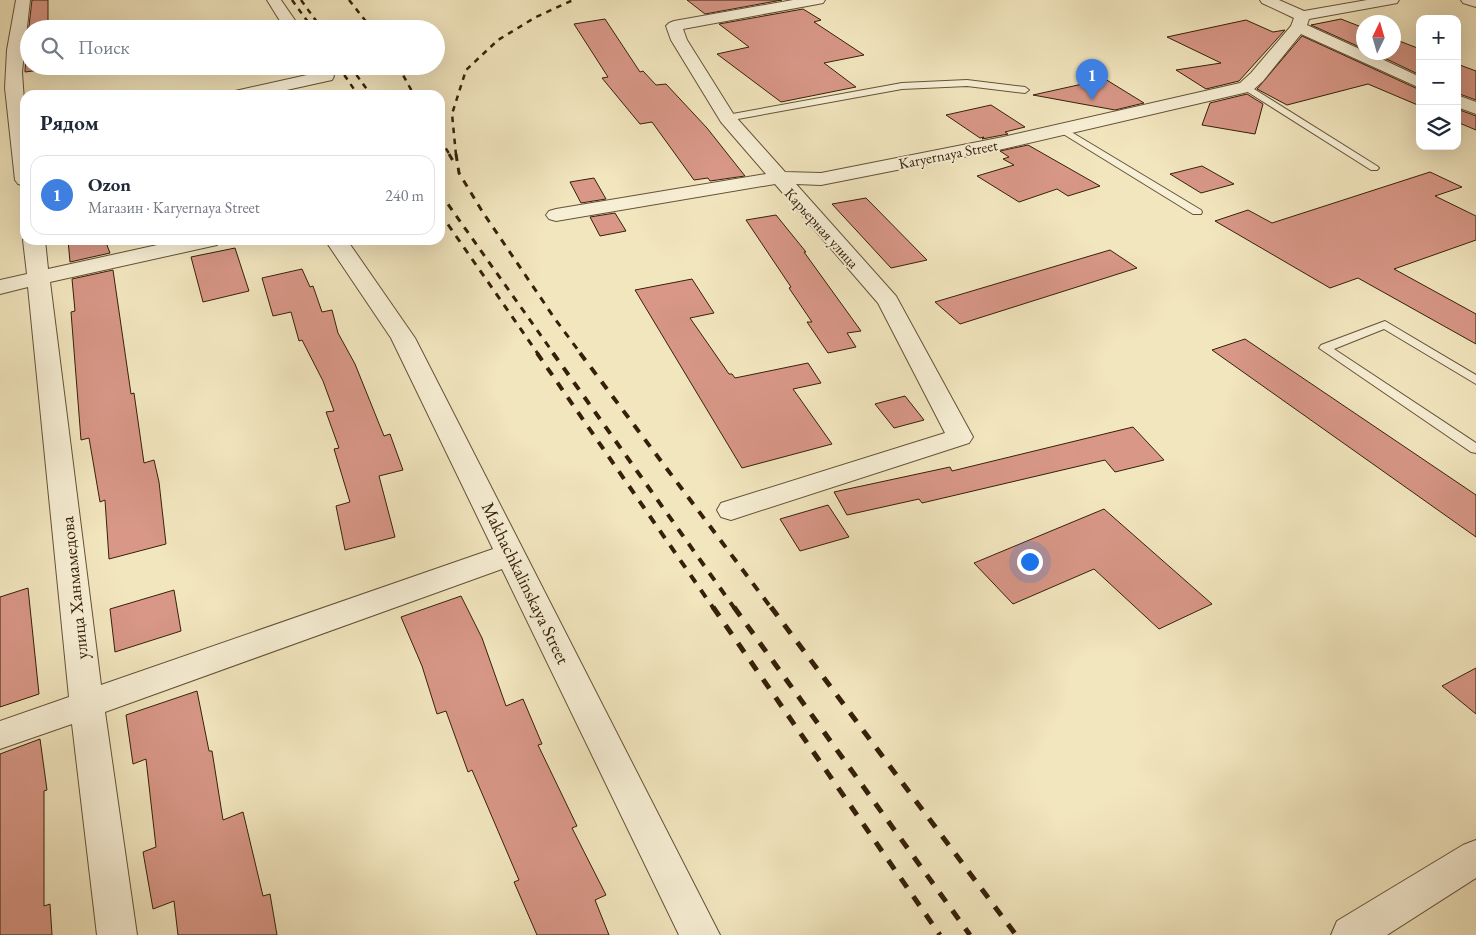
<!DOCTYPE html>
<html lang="ru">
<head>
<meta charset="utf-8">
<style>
	body { margin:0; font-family:"EB Garamond",serif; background:#f6f6f7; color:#1f2937 }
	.controls { position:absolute; right:15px; top:15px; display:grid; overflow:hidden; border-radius:10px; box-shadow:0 5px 20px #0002 }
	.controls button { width:45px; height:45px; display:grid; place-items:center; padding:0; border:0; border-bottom:1px solid #e0e1e3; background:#fff; color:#1f2937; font:25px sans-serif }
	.compass { position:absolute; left:1356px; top:15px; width:45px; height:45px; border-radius:50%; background:#fff; box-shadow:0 5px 20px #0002; rotate:5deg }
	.you { position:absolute; left:1029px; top:561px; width:18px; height:18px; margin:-12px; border:4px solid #fff; border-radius:50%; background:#1a73e8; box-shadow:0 0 0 8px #1a73e833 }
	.badge { display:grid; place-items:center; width:32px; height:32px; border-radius:50%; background:#8f2418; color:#fff; font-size:16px; font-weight:700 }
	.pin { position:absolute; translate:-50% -41px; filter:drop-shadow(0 1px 2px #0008) }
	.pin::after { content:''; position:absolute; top:26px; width:18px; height:15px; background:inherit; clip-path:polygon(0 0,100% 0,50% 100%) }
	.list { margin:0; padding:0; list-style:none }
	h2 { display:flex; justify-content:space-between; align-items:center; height:65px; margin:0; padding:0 20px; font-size:21px }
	h2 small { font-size:16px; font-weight:400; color:#747a83 }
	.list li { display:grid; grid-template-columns:32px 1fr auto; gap:15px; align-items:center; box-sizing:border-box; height:80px; margin:0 10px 10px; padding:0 10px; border:1px solid #e0e1e3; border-radius:15px }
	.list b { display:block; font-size:19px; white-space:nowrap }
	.list p { margin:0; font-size:16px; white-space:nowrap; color:#747a83 }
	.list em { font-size:16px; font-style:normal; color:#747a83 }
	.icon { flex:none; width:28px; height:28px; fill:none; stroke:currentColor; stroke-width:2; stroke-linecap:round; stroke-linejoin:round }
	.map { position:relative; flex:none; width:1476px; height:935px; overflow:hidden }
	.search { position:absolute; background:#fff; box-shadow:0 5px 20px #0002; left:20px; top:20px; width:425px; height:55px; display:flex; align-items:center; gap:12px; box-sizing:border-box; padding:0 18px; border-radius:28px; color:#747a83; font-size:19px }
	.panel { position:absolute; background:#fff; box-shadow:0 5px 20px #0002; left:20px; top:90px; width:425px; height:155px; border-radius:15px }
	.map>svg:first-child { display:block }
	.building { fill:#d89787; stroke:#362009 }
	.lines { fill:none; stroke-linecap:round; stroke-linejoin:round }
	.lane-casing { stroke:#655236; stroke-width:2 }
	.street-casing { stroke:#655236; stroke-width:2 }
	.lane { fill:#f7efd5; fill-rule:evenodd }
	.street { fill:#f7efd5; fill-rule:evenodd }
	.rail-far3 { stroke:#362009; stroke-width:2.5; stroke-dasharray:5.5 5.5; stroke-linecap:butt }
	.rail-far2 { stroke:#362009; stroke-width:3; stroke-dasharray:7 7; stroke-linecap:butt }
	.rail-far1 { stroke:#362009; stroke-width:4; stroke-dasharray:9 9; stroke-linecap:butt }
	.rail { stroke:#362009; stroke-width:5; stroke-dasharray:11 11; stroke-linecap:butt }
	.labels { text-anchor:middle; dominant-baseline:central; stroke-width:4; stroke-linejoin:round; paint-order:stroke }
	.far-street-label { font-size:15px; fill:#362009; stroke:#f7efd5 }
	.street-label { font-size:18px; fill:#362009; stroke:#f7efd5 }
</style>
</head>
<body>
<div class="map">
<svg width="1476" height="935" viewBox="0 0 1476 935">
	<rect width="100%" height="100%" fill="#f2e6bf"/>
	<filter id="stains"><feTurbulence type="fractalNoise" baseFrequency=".004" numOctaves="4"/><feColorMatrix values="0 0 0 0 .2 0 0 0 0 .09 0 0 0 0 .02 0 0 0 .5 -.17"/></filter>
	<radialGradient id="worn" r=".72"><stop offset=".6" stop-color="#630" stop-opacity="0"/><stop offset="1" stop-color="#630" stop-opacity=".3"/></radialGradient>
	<g class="building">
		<polygon points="32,0 48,0 48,29 29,29 29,66 48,66 48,69 25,72 26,52"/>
		<polygon points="687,0 782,0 705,14"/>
		<polygon points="803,9 821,20 814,22 864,55 824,63 856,87 781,102 717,54 749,47 719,24"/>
		<polygon points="605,19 640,72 643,71 656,85 666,84 707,128 745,176 710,181 708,178 694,180 652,122 640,124 602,78 608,77 574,24"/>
		<polygon points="1341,19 1364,28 1364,49 1311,25"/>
		<polygon points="1246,20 1273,32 1285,30 1239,81 1206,89 1176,70 1221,63 1167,37"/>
		<polygon points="1302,36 1420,90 1420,106 1368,84 1287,105 1257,89"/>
		<polygon points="1394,39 1420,49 1420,75 1372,52 1394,52"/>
		<polygon points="1457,64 1476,71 1476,100 1457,93"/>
		<polygon points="1105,79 1144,103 1115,110 1033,95"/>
		<polygon points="1247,94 1263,104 1255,134 1202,125 1210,103"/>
		<polygon points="991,105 1025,127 1005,132 1008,134 982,139 984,137 980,138 946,115"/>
		<polygon points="1457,109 1476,116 1476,130 1457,122"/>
		<polygon points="1028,145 1100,186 1068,196 1057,189 1019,202 977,176 1014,165 1003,159 1009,157 1000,151"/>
		<polygon points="1202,166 1234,184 1201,193 1170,174"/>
		<polygon points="1430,172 1462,187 1435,196 1476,216 1476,240 1394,269 1476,314 1476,344 1358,278 1330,288 1215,221 1248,210 1272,223"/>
		<polygon points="594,178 606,199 581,203 570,182"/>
		<polygon points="866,198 927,260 891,268 832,204"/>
		<polygon points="615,213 626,231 600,236 590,217"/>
		<polygon points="776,215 806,252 804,252 861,331 847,333 856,347 828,353 807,322 812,322 789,288 791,287 746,220"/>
		<polygon points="68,240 105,240 110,253 70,262"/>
		<polygon points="235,248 249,291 203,302 191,257"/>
		<polygon points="1110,250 1137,268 960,324 935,302"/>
		<polygon points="302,269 310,287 313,286 322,312 332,310 338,333 355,364 384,436 390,434 403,470 379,476 395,537 345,550 336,506 350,502 334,449 339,448 326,412 334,411 323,381 302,340 299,341 291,312 273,316 262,278"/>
		<polygon points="113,270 131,394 134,393 144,463 154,460 159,482 166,544 109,559 105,500 100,502 89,438 81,440 71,312 75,311 72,279"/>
		<polygon points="692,279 714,313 690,318 729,374 732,374 735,378 808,363 821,383 793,389 832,444 742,468 635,290"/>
		<polygon points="1245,339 1476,495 1476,537 1212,350"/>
		<polygon points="905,396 924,420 894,428 875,404"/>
		<polygon points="1133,427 1164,460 1115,472 1105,460 922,503 919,499 847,515 834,492 950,467 952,471"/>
		<polygon points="828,505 849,537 800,551 780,519"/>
		<polygon points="1104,509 1212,604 1159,629 1094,569 1013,604 974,563"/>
		<polygon points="28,588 39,694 0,707 0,597"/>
		<polygon points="174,590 181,631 115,652 110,609"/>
		<polygon points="461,596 482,638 506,706 523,699 542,744 538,745 577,826 572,828 606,895 595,900 609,935 537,935 514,882 519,880 472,770 468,772 446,711 437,714 422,666 401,617"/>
		<polygon points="1476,668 1476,714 1442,686"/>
		<polygon points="197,691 209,751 212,751 223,820 243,812 263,896 270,894 277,935 178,935 174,901 153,909 143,852 156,847 146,759 133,764 126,715"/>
		<polygon points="40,739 47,790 44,791 44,906 50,904 52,935 0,935 0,754"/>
	</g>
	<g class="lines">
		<defs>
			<g id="lane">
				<polygon points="967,80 1025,87 1029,90 1025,93 967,86 902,89 727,121 722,118 727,115 902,83"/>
				<polygon points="1246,84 1377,166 1379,168 1377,170 1371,170 1243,89 1242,87"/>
				<polygon points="1063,127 1201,210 1202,212 1201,214 1193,214 1060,132 1058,130"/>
				<polygon points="1385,321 1476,375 1476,384 1384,329 1334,349 1476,443 1476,453 1471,452 1319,348 1321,345"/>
			</g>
			<g id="street">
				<polygon points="16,0 30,0 22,72 25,116 25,186 18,184 15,180 5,88 7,50"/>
				<polygon points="267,0 281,0 301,29 285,29"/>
				<polygon points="793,0 825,0 823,3 818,4 683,29 687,40 734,115 785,172 821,173 1003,137 1240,83 1251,73 1291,26 1294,18 1262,3 1260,0 1279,0 1304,11 1367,0 1399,0 1397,3 1392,4 1309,19 1307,25 1364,51 1364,52 1367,52 1420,77 1420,88 1301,34 1263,81 1252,91 1003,149 821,185 796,184 896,296 973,437 969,443 731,520 721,517 717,510 721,503 945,433 878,303 775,184 556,221 549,219 546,215 549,211 556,209 766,174 721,122 671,40 666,26 669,23 674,21"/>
				<polygon points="1461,0 1476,0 1476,7 1463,3"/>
				<polygon points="311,66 328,66 334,76 332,80 264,95 232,95 235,91 316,73"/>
				<polygon points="1457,95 1476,102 1476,114 1457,107"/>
				<polygon points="25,238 25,240 45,240 48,269 180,240 220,240 217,245 50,282 101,685 493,549 391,338 325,240 347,240 415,338 720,935 679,935 502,569 105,712 137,935 97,935 72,724 0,749 0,721 69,697 28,287 0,294 0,280 27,274 23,240"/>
				<polygon points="1476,840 1476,878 1387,935 1331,935 1337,921 1463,845"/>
			</g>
		</defs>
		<use href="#lane" class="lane-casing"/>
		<use href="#street" class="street-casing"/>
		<use href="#lane" class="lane"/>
		<use href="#street" class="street"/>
		<g class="rail-far3">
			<polyline points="292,0 313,29"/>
			<polyline points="301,0 322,29"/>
			<polyline points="349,0 372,29"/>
			<polyline points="338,66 358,95"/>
			<polyline points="350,66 371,95"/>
			<polyline points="398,66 414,95"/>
			<polyline points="440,139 450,155"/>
			<polyline points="456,155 452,114 466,70 498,40 536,17 573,0"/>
		</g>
		<g class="rail-far2">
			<polyline points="449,154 456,166"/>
			<polyline points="456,154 459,173 482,211 555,319 581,354"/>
			<polyline points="440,193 554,354"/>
			<polyline points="440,213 538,354"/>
		</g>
		<g class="rail-far1">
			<polyline points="537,353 714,609"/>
			<polyline points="553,353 735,609"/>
			<polyline points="580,353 772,609"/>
		</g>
		<g class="rail">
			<polyline points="713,607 940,935"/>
			<polyline points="734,607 970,935"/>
			<polyline points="771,607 1016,935"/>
		</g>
	</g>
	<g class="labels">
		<g class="far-street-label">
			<text transform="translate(948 154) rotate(-11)">Karyernaya Street</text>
			<text transform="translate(822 228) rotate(48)">Карьерная улица</text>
		</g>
		<g class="street-label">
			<text transform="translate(526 583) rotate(64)">Makhachkalinskaya Street</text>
			<text transform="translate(74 588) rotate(-96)">улица Ханмамедова</text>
		</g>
	</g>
	<rect width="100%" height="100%" filter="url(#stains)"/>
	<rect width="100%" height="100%" fill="url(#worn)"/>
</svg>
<div class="controls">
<button>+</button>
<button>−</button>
<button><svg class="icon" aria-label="layers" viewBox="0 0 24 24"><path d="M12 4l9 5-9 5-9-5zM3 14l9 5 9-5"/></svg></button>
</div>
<svg class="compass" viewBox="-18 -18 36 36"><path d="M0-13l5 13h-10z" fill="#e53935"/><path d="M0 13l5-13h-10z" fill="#747a83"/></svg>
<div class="you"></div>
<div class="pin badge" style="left:1092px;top:100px;background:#3f7fe0">1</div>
<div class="search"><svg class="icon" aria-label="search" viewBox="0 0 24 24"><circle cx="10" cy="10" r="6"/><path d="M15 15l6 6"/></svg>Поиск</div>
<section class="panel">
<h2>Рядом<small></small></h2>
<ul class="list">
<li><span class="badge" style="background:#3f7fe0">1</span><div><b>Ozon</b><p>Магазин · Karyernaya Street</p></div><em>240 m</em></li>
</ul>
</section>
</div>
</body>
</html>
